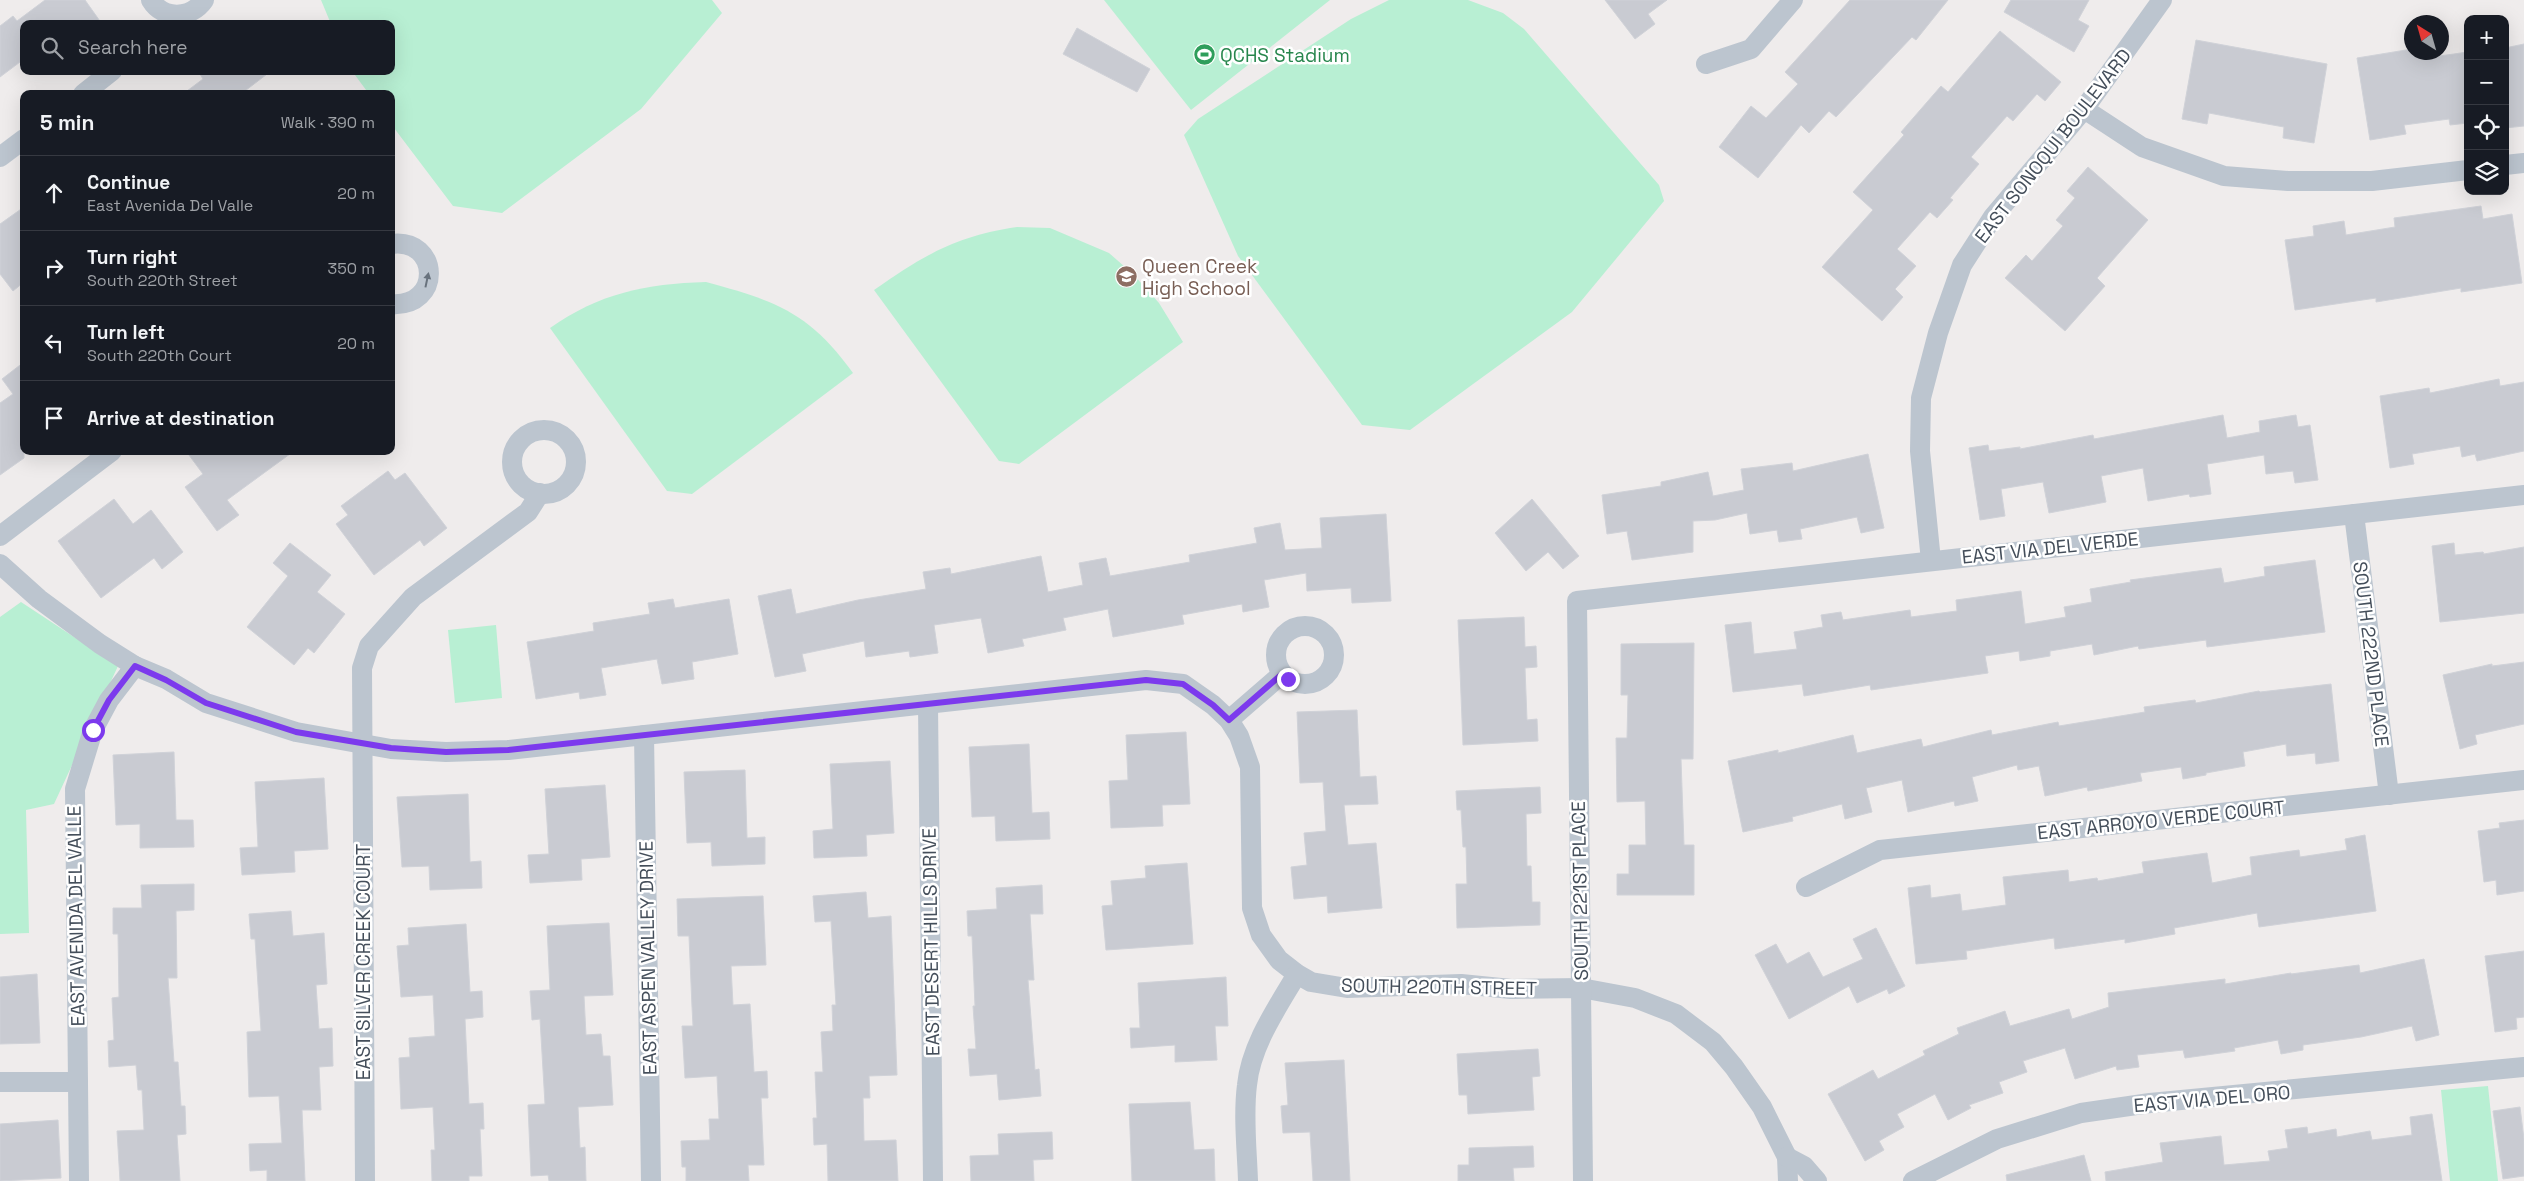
<!DOCTYPE html>
<html lang="en">
<head>
<meta charset="utf-8">
<style>
	body { margin:0; font-family:"Space Grotesk",sans-serif; background:#20242c; color:#f1f3f6 }
	.controls { position:absolute; right:15px; top:15px; display:grid; overflow:hidden; border-radius:10px; box-shadow:0 5px 20px #0002 }
	.controls button { width:45px; height:45px; display:grid; place-items:center; padding:0; border:0; border-bottom:1px solid #363941; background:#171b24; color:#f1f3f6; font:25px sans-serif }
	.compass { position:absolute; left:2404px; top:15px; width:45px; height:45px; border-radius:50%; background:#171b24; box-shadow:0 5px 20px #0002; rotate:323deg }
	.stop { position:absolute; width:15px; height:15px; margin:-11px; border:4px solid #7c3aed; border-radius:50%; background:#fff }
	.stop.end { background:#7c3aed; border-color:#fff; box-shadow:0 1px 5px #0008 }
	.list { margin:0; padding:0; list-style:none }
	h2 { display:flex; justify-content:space-between; align-items:center; height:65px; margin:0; padding:0 20px; font-size:21px }
	h2 small { font-size:16px; font-weight:400; color:#9ea1a6 }
	.list li { display:grid; grid-template-columns:32px 1fr auto; gap:15px; align-items:center; box-sizing:border-box; height:75px; padding:0 20px; border-top:1px solid #363941 }
	.list b { display:block; font-size:19px; white-space:nowrap }
	.list p { margin:0; font-size:16px; white-space:nowrap; color:#9ea1a6 }
	.list em { font-size:16px; font-style:normal; color:#9ea1a6 }
	.icon { flex:none; width:28px; height:28px; fill:none; stroke:currentColor; stroke-width:2; stroke-linecap:round; stroke-linejoin:round }
	.map { position:relative; flex:none; width:2524px; height:1181px; overflow:hidden }
	.search { position:absolute; background:#171b24; box-shadow:0 5px 20px #0002; left:20px; top:20px; width:375px; height:55px; display:flex; align-items:center; gap:12px; box-sizing:border-box; padding:0 18px; border-radius:10px; color:#9ea1a6; font-size:19px }
	.panel { position:absolute; background:#171b24; box-shadow:0 5px 20px #0002; left:20px; top:90px; width:375px; height:365px; border-radius:10px }
	.map>svg:first-child { display:block }
	.green { fill:#b8efd3 }
	.building { fill:#c9cbd2; stroke:#d0d2d8 }
	.lines { fill:none; stroke-linecap:round; stroke-linejoin:round }
	.street { stroke:#bcc5cf; stroke-width:20 }
	.oneway { fill:#68727d }
	.route { stroke:#7c3aed; stroke-width:6 }
	.labels { text-anchor:middle; dominant-baseline:central; stroke-width:5; stroke-linejoin:round; paint-order:stroke }
	.leisure-label { font-size:19px; fill:#27864d; stroke:#fff; text-anchor:start }
	.street-label { font-size:19px; fill:#444e5a; stroke:#fff }
	.education-label { font-size:19px; fill:#785e54; stroke:#fff; text-anchor:start }
</style>
</head>
<body>
<div class="map">
<svg width="2524" height="1181" viewBox="0 0 2524 1181">
	<rect width="100%" height="100%" fill="#efecec"/>
	<g class="green">
		<polygon points="321,0 712,0 722,13 641,109 502,213 453,206 391,124 391,94 369,94 352,71 391,71 391,24 331,24"/>
		<polygon points="1104,0 1330,0 1191,110"/>
		<polygon points="1389,0 1468,0 1503,13 1524,29 1659,185 1664,201 1572,312 1410,430 1362,425 1238,256 1184,135 1198,119 1351,19"/>
		<path d="M 1017,227 L 1050,228 L 1109,253 L 1133,274 L 1159,303 L 1183,342 L 1019,464 L 999,461 L 874,290 C 924,255 956,236 1017,227 Z"/>
		<path d="M 706,282 C 776,301 809,312 853,373 L 692,494 L 667,491 L 550,328 C 600,293 645,284 706,282 Z"/>
		<polygon points="21,602 118,666 54,804 26,810 29,933 0,934 0,617"/>
		<polygon points="496,625 502,698 455,703 448,630"/>
		<polygon points="2488,1086 2498,1181 2450,1181 2441,1090"/>
	</g>
	<g class="building">
		<polygon points="45,0 85,0 102,24 24,24 24,59 0,77 0,26 13,16 17,21"/>
		<polygon points="1605,0 1667,0 1648,14 1655,24 1635,39"/>
		<polygon points="1850,0 1948,0 1916,40 1912,37 1836,117 1829,111 1809,133 1801,125 1758,178 1719,147 1751,106 1766,118 1798,84 1785,72"/>
		<polygon points="2011,0 2089,0 2078,20 2089,26 2074,52 2004,12"/>
		<polygon points="1077,28 1150,69 1137,92 1063,54"/>
		<polygon points="2000,31 2061,82 2045,101 2037,94 2013,121 2007,116 1971,157 1979,164 1950,198 1953,200 1937,218 1930,212 1897,249 1916,266 1895,289 1903,297 1882,321 1822,267 1873,210 1853,192 1904,135 1901,132 1941,86 1948,92"/>
		<polygon points="2196,40 2327,64 2314,143 2283,138 2284,127 2256,122 2209,113 2207,124 2182,119"/>
		<polygon points="2524,44 2524,126 2505,128 2505,48"/>
		<polygon points="2412,49 2412,52 2424,52 2425,58 2468,52 2468,123 2450,125 2449,119 2404,125 2406,134 2370,140 2357,58"/>
		<polygon points="198,71 271,71 241,94 183,94 203,79"/>
		<polygon points="2088,167 2148,220 2097,278 2105,286 2065,331 2005,278 2026,255 2032,261 2063,226 2056,220 2075,198 2067,191"/>
		<polygon points="2481,206 2483,219 2512,214 2522,283 2461,292 2461,288 2376,302 2376,298 2295,310 2285,240 2314,236 2313,226 2344,221 2346,235 2395,227 2394,218"/>
		<polygon points="24,207 24,282 13,291 0,274 0,224"/>
		<polygon points="24,362 24,458 0,475 0,403 13,394 2,379"/>
		<polygon points="2499,379 2500,386 2524,382 2524,451 2477,461 2475,454 2462,457 2460,446 2412,454 2414,464 2390,468 2380,396 2429,388 2430,393"/>
		<polygon points="2223,415 2227,438 2260,432 2259,421 2296,415 2298,427 2310,425 2318,480 2295,483 2293,471 2266,474 2264,455 2207,464 2211,494 2190,497 2189,494 2148,501 2143,468 2101,476 2106,502 2049,513 2043,482 2001,489 2005,516 1980,520 1969,448 1988,445 1989,451 2020,447 2020,449 2093,435 2094,439"/>
		<polygon points="186,451 294,451 227,500 239,515 217,531 185,487 203,474"/>
		<polygon points="1868,454 1884,528 1861,533 1857,517 1800,529 1802,539 1779,542 1777,530 1750,534 1747,513 1715,520 1693,521 1693,552 1632,560 1627,531 1607,534 1602,495 1661,486 1661,482 1708,472 1713,496 1744,490 1741,469 1792,463 1793,471"/>
		<polygon points="388,471 395,480 405,473 447,528 424,546 420,540 374,575 336,524 348,515 341,506"/>
		<polygon points="114,499 133,524 151,510 183,552 162,569 154,558 101,598 58,541"/>
		<polygon points="1532,499 1579,556 1563,569 1548,552 1526,571 1495,533"/>
		<polygon points="1386,514 1391,601 1352,603 1351,588 1307,591 1306,573 1264,580 1269,607 1243,612 1242,604 1182,615 1184,624 1113,637 1108,609 1063,618 1066,630 1022,639 1024,646 988,653 981,618 934,625 938,653 910,657 909,651 866,657 864,641 802,654 806,671 775,677 758,596 791,589 796,614 858,600 926,589 923,572 950,568 951,574 1041,556 1048,592 1083,585 1079,563 1106,558 1110,576 1190,562 1189,555 1257,543 1254,528 1280,523 1285,550 1322,548 1320,518"/>
		<polygon points="290,543 331,575 317,592 345,614 314,653 308,648 294,665 247,627 288,576 273,563"/>
		<polygon points="2454,543 2455,555 2483,552 2484,554 2524,547 2524,613 2440,622 2432,546"/>
		<polygon points="2315,560 2325,632 2207,647 2206,640 2139,649 2138,646 2094,655 2092,644 2050,651 2050,656 2020,661 2019,651 1985,656 1988,673 1871,690 1870,685 1804,696 1802,684 1733,692 1725,625 1751,622 1754,654 1797,649 1794,632 1823,627 1821,615 1841,612 1843,620 1910,610 1911,617 1957,611 1956,600 2021,591 2025,624 2066,617 2064,607 2092,602 2090,589 2131,582 2130,580 2221,568 2224,583 2265,576 2264,567"/>
		<polygon points="673,599 675,608 729,599 738,654 692,662 694,679 662,684 657,659 601,668 606,695 580,699 579,692 536,699 527,642 594,631 593,623 650,614 648,603"/>
		<polygon points="1524,617 1525,647 1536,646 1537,667 1525,668 1527,720 1537,719 1538,741 1463,745 1458,620"/>
		<polygon points="1694,643 1693,759 1681,759 1684,845 1694,845 1694,895 1617,895 1617,874 1629,874 1629,845 1646,845 1645,801 1617,802 1616,738 1627,738 1628,695 1621,695 1621,644"/>
		<polygon points="2524,662 2524,724 2475,735 2477,744 2460,749 2443,675 2492,664 2492,666"/>
		<polygon points="2331,684 2339,761 2316,764 2315,753 2287,756 2286,744 2243,752 2245,766 2206,773 2206,775 2183,779 2181,767 2140,773 2142,781 2088,791 2087,787 2045,796 2039,766 2018,770 2017,765 1972,777 1978,801 1955,806 1954,801 1908,812 1902,780 1866,788 1872,812 1845,819 1842,804 1792,817 1793,821 1743,832 1728,761 1778,750 1778,753 1853,735 1857,753 1921,739 1923,747 1991,730 1992,735 2058,722 2059,726 2145,712 2144,707 2195,700 2196,703 2259,691 2260,692"/>
		<polygon points="1357,710 1360,777 1376,776 1378,804 1344,805 1348,845 1376,843 1382,908 1328,913 1327,896 1294,899 1291,867 1307,865 1304,833 1326,831 1323,782 1300,783 1297,712"/>
		<polygon points="1186,732 1190,804 1162,805 1163,826 1111,828 1109,781 1128,780 1126,735"/>
		<polygon points="1029,744 1032,813 1049,812 1050,839 996,841 995,816 972,817 969,747"/>
		<polygon points="174,752 176,820 193,820 194,847 140,848 140,824 116,825 113,755"/>
		<polygon points="890,761 894,833 866,835 867,856 814,858 813,831 833,829 830,764"/>
		<polygon points="745,770 747,838 765,837 765,864 712,866 711,842 687,843 684,772"/>
		<polygon points="324,778 328,849 294,851 295,872 242,875 240,848 258,847 255,782"/>
		<polygon points="605,785 610,857 581,859 582,880 530,883 528,855 549,854 545,789"/>
		<polygon points="1540,787 1541,813 1526,814 1527,866 1531,866 1532,902 1540,902 1540,925 1457,928 1456,884 1467,884 1466,847 1463,847 1461,810 1457,810 1456,791"/>
		<polygon points="468,794 470,862 481,861 482,888 430,890 429,866 402,867 397,797"/>
		<polygon points="2524,820 2524,891 2497,895 2496,880 2484,882 2478,831 2500,828 2499,823"/>
		<polygon points="2365,835 2376,911 2259,927 2257,913 2174,928 2175,934 2125,943 2125,939 2055,949 2054,938 1966,951 1967,959 1916,964 1908,888 1930,885 1931,898 1960,894 1962,911 2006,905 2003,877 2068,870 2069,882 2097,878 2098,881 2144,873 2142,862 2207,853 2212,883 2252,875 2250,857 2299,850 2300,857 2347,850 2345,839"/>
		<polygon points="1187,863 1193,944 1106,950 1102,906 1113,905 1111,881 1146,878 1145,866"/>
		<polygon points="194,884 194,910 176,911 177,978 168,978 174,1062 178,1062 181,1106 185,1106 186,1134 177,1135 180,1181 120,1181 117,1131 144,1130 142,1090 138,1090 136,1065 109,1067 108,1041 114,1040 112,998 119,997 118,934 113,934 113,908 142,908 141,885"/>
		<polygon points="1042,885 1043,914 1030,914 1034,980 1028,980 1035,1070 1039,1069 1041,1096 999,1100 997,1074 970,1076 968,1049 976,1049 973,1006 975,1006 972,936 968,936 967,911 997,909 996,888"/>
		<polygon points="866,892 868,918 891,916 897,1075 869,1076 870,1098 863,1098 864,1141 896,1140 898,1181 828,1181 827,1144 814,1145 813,1118 817,1118 815,1072 823,1072 821,1032 833,1031 832,1005 836,1005 831,921 815,922 813,896"/>
		<polygon points="763,896 766,965 731,966 733,1005 750,1004 754,1072 767,1071 768,1098 761,1098 764,1165 748,1165 749,1181 686,1181 686,1167 682,1167 681,1141 710,1140 709,1119 719,1119 717,1076 685,1078 682,1026 693,1026 692,1007 689,936 678,936 677,899"/>
		<polygon points="291,911 293,936 324,933 327,984 316,985 319,1029 332,1028 333,1066 319,1067 321,1110 302,1110 305,1181 267,1181 267,1170 250,1171 249,1144 282,1143 279,1096 249,1097 247,1032 261,1031 255,939 251,939 249,914"/>
		<polygon points="609,923 613,995 584,996 586,1035 601,1034 603,1056 610,1056 613,1105 578,1107 580,1148 585,1147 586,1181 549,1181 548,1175 531,1176 528,1105 545,1104 540,1019 532,1020 530,991 550,990 547,926"/>
		<polygon points="466,924 470,992 482,991 483,1017 465,1019 469,1104 483,1103 484,1129 480,1129 482,1176 469,1176 469,1181 432,1181 431,1150 435,1150 433,1107 401,1109 399,1058 410,1057 409,1038 435,1036 433,995 401,997 397,946 409,945 408,928"/>
		<polygon points="1876,928 1905,986 1889,994 1887,989 1857,1003 1849,986 1789,1019 1755,955 1776,944 1787,964 1809,952 1823,977 1863,959 1853,939"/>
		<polygon points="2524,951 2524,1017 2516,1018 2517,1029 2495,1032 2485,956"/>
		<polygon points="2424,959 2439,1035 2416,1041 2412,1026 2361,1037 2303,1045 2303,1050 2281,1054 2278,1040 2234,1048 2235,1051 2185,1058 2183,1050 2137,1055 2139,1067 2117,1070 2116,1066 2075,1079 2065,1048 2023,1061 2027,1072 1999,1082 2003,1093 1969,1105 1971,1108 1948,1120 1935,1094 1897,1114 1904,1127 1879,1141 1884,1150 1865,1161 1828,1094 1873,1070 1878,1079 1925,1055 1923,1051 1959,1034 1957,1028 2005,1011 2010,1026 2069,1009 2072,1019 2109,1007 2108,993 2225,979 2225,984 2291,973 2291,974 2359,965 2360,973"/>
		<polygon points="37,974 40,1043 0,1044 0,977"/>
		<polygon points="1226,977 1228,1026 1215,1026 1217,1060 1175,1062 1175,1045 1131,1048 1130,1028 1140,1028 1138,983"/>
		<polygon points="1538,1049 1540,1076 1532,1077 1534,1110 1468,1114 1467,1095 1459,1095 1457,1054"/>
		<polygon points="1344,1060 1350,1181 1313,1181 1310,1132 1283,1133 1281,1106 1288,1105 1285,1063"/>
		<polygon points="1190,1102 1194,1150 1214,1149 1215,1181 1132,1181 1129,1104"/>
		<polygon points="2520,1107 2524,1139 2524,1176 2503,1179 2493,1111"/>
		<polygon points="2432,1114 2442,1181 2106,1181 2105,1172 2163,1162 2160,1143 2221,1136 2224,1165 2270,1161 2268,1151 2288,1148 2285,1130 2307,1127 2308,1134 2336,1129 2337,1137 2370,1131 2372,1140 2412,1135 2410,1117"/>
		<polygon points="58,1120 61,1178 0,1181 0,1124"/>
		<polygon points="1052,1132 1053,1159 1033,1160 1034,1181 971,1181 970,1156 999,1155 998,1134"/>
		<polygon points="1533,1146 1534,1167 1513,1168 1514,1181 1458,1181 1458,1165 1469,1165 1469,1148"/>
		<polygon points="2084,1155 2091,1181 2007,1181 2006,1175"/>
	</g>
	<g class="lines">
		<g class="street">
			<path d="M 151,0 C 163,20 191,19 204,0"/>
			<polyline points="1706,64 1751,49 1793,0"/>
			<polyline points="83,94 112,71"/>
			<polyline points="2084,109 2142,147 2224,176 2288,181 2372,181 2468,170"/>
			<polyline points="0,157 24,139"/>
			<polyline points="2505,165 2524,163"/>
			<path d="M 391,244 C 440,237 443,308 391,304"/>
			<circle cx="544" cy="462" r="32"/>
			<polyline points="2354,514 2389,795"/>
			<polyline points="0,536 112,451"/>
			<polyline points="1931,561 1920,451 1921,398 1938,333 1962,265 1993,217 2084,109 2162,0"/>
			<polyline points="0,564 39,599 100,644 135,666 166,679 206,703 296,732 391,749 446,752 508,750 1146,680 1183,684 1213,705 1229,720 1239,736 1250,767 1252,908 1261,935 1279,960 1297,974 1311,982 1347,988 1461,984 1511,989 1581,988 1635,998 1676,1014 1713,1042 1734,1067 1762,1107 1787,1157 1788,1181"/>
			<circle cx="1305" cy="655" r="29"/>
			<polyline points="928,704 933,1181"/>
			<polyline points="1229,720 1282,674"/>
			<polyline points="644,735 651,1181"/>
			<polyline points="1806,887 1880,850 2524,780"/>
			<polyline points="0,1082 78,1082"/>
			<polyline points="1787,1157 1804,1166 1817,1181"/>
			<polyline points="79,1181 75,789 93,730 109,700 135,666"/>
			<polyline points="365,1181 362,668 369,646 413,597 528,512 540,493"/>
			<path d="M 1248,1181 C 1247,1150 1243,1116 1247,1085 C 1251,1045 1277,1008 1297,974"/>
			<polyline points="1583,1181 1577,601 2524,495"/>
			<polyline points="1913,1181 1997,1139 2081,1113 2150,1103 2524,1067"/>
		</g>
	</g>
	<defs><path id="oneway-solid" d="M-6-.8H1V-3.2L6.5 0L1 3.2V.8H-6Z" transform="scale(1.25)"/></defs>
	<use class="oneway" href="#oneway-solid" transform="translate(427 280) rotate(-78)"/>
	<g class="lines">
		<polyline class="route" points="93,730 109,700 135,666 166,680 206,703 296,732 391,748 446,752 508,750 1146,680 1183,684 1213,705 1229,720 1282,674 1288,679"/>
	</g>
	<defs>
		<symbol id="stadium-disc" viewBox="-11 -11 22 22"><circle r="9.5" fill="#2e9e5b" stroke="#fff"/><path d="M0-5a6.5 5 0 1 0 0 10a6.5 5 0 1 0 0-10ZM-3.5-1.8h7v3.6h-7Z" fill="#fff"/></symbol>
		<symbol id="school-disc" viewBox="-11 -11 22 22"><circle r="9.5" fill="#8d6e63" stroke="#fff"/><path d="M0-5L7-2L0 1L-7-2ZM-4 1L0 2.5L4 1V4Q0 6-4 4Z" fill="#fff"/></symbol>
	</defs>
	<g fill-rule="evenodd">
		<use href="#stadium-disc" x="1192" y="42" width="25" height="25"/>
		<use href="#school-disc" x="1114" y="264" width="25" height="25"/>
	</g>
	<g class="labels">
		<g class="leisure-label">
			<text x="1220" y="55">QCHS Stadium</text>
		</g>
		<g class="street-label">
			<text transform="translate(2053 146) rotate(-52)">EAST SONOQUI BOULEVARD</text>
			<text transform="translate(2050 548) rotate(-6)">EAST VIA DEL VERDE</text>
			<text transform="translate(2371 654) rotate(83)">SOUTH 222ND PLACE</text>
			<text transform="translate(2161 820) rotate(-6)">EAST ARROYO VERDE COURT</text>
			<text transform="translate(1580 891) rotate(-91)">SOUTH 221ST PLACE</text>
			<text transform="translate(76 916) rotate(-91)">EAST AVENIDA DEL VALLE</text>
			<text transform="translate(931 942) rotate(-91)">EAST DESERT HILLS DRIVE</text>
			<text transform="translate(648 958) rotate(-91)">EAST ASPEN VALLEY DRIVE</text>
			<text transform="translate(363 962) rotate(-90)">EAST SILVER CREEK COURT</text>
			<text transform="translate(1439 987) rotate(1)">SOUTH 220TH STREET</text>
			<text transform="translate(2212 1099) rotate(-5)">EAST VIA DEL ORO</text>
		</g>
		<g class="education-label">
			<text x="1142" y="266">Queen Creek<tspan x="1142" dy="22">High School</tspan></text>
		</g>
	</g>
</svg>
<div class="controls">
<button>+</button>
<button>−</button>
<button><svg class="icon" aria-label="locate" viewBox="0 0 24 24"><circle cx="12" cy="12" r="6"/><path d="M12 2v4M12 18v4M2 12h4M18 12h4"/></svg></button>
<button><svg class="icon" aria-label="layers" viewBox="0 0 24 24"><path d="M12 4l9 5-9 5-9-5zM3 14l9 5 9-5"/></svg></button>
</div>
<svg class="compass" viewBox="-18 -18 36 36"><path d="M0-13l5 13h-10z" fill="#e53935"/><path d="M0 13l5-13h-10z" fill="#9ea1a6"/></svg>
<div class="stop" style="left:93px;top:730px"></div>
<div class="stop end" style="left:1288px;top:679px"></div>
<div class="search"><svg class="icon" aria-label="search" viewBox="0 0 24 24"><circle cx="10" cy="10" r="6"/><path d="M15 15l6 6"/></svg>Search here</div>
<section class="panel">
<h2>5 min<small>Walk · 390 m</small></h2>
<ul class="list">
<li><svg class="icon" aria-label="ahead" viewBox="0 0 24 24"><path d="M12 20V5M6 11l6-6 6 6"/></svg><div><b>Continue</b><p>East Avenida Del Valle</p></div><em>20 m</em></li>
<li><svg class="icon" aria-label="right" viewBox="0 0 24 24"><path d="M7 20v-9h11M14 6l5 5-5 5"/></svg><div><b>Turn right</b><p>South 220th Street</p></div><em>350 m</em></li>
<li><svg class="icon" aria-label="left" viewBox="0 0 24 24"><path d="M17 20v-9H6M10 6l-5 5 5 5"/></svg><div><b>Turn left</b><p>South 220th Court</p></div><em>20 m</em></li>
<li><svg class="icon" aria-label="arrive" viewBox="0 0 24 24"><path d="M6 21V4h12l-3 4 3 4H6"/></svg><div><b>Arrive at destination</b></div></li>
</ul>
</section>
</div>
</body>
</html>
